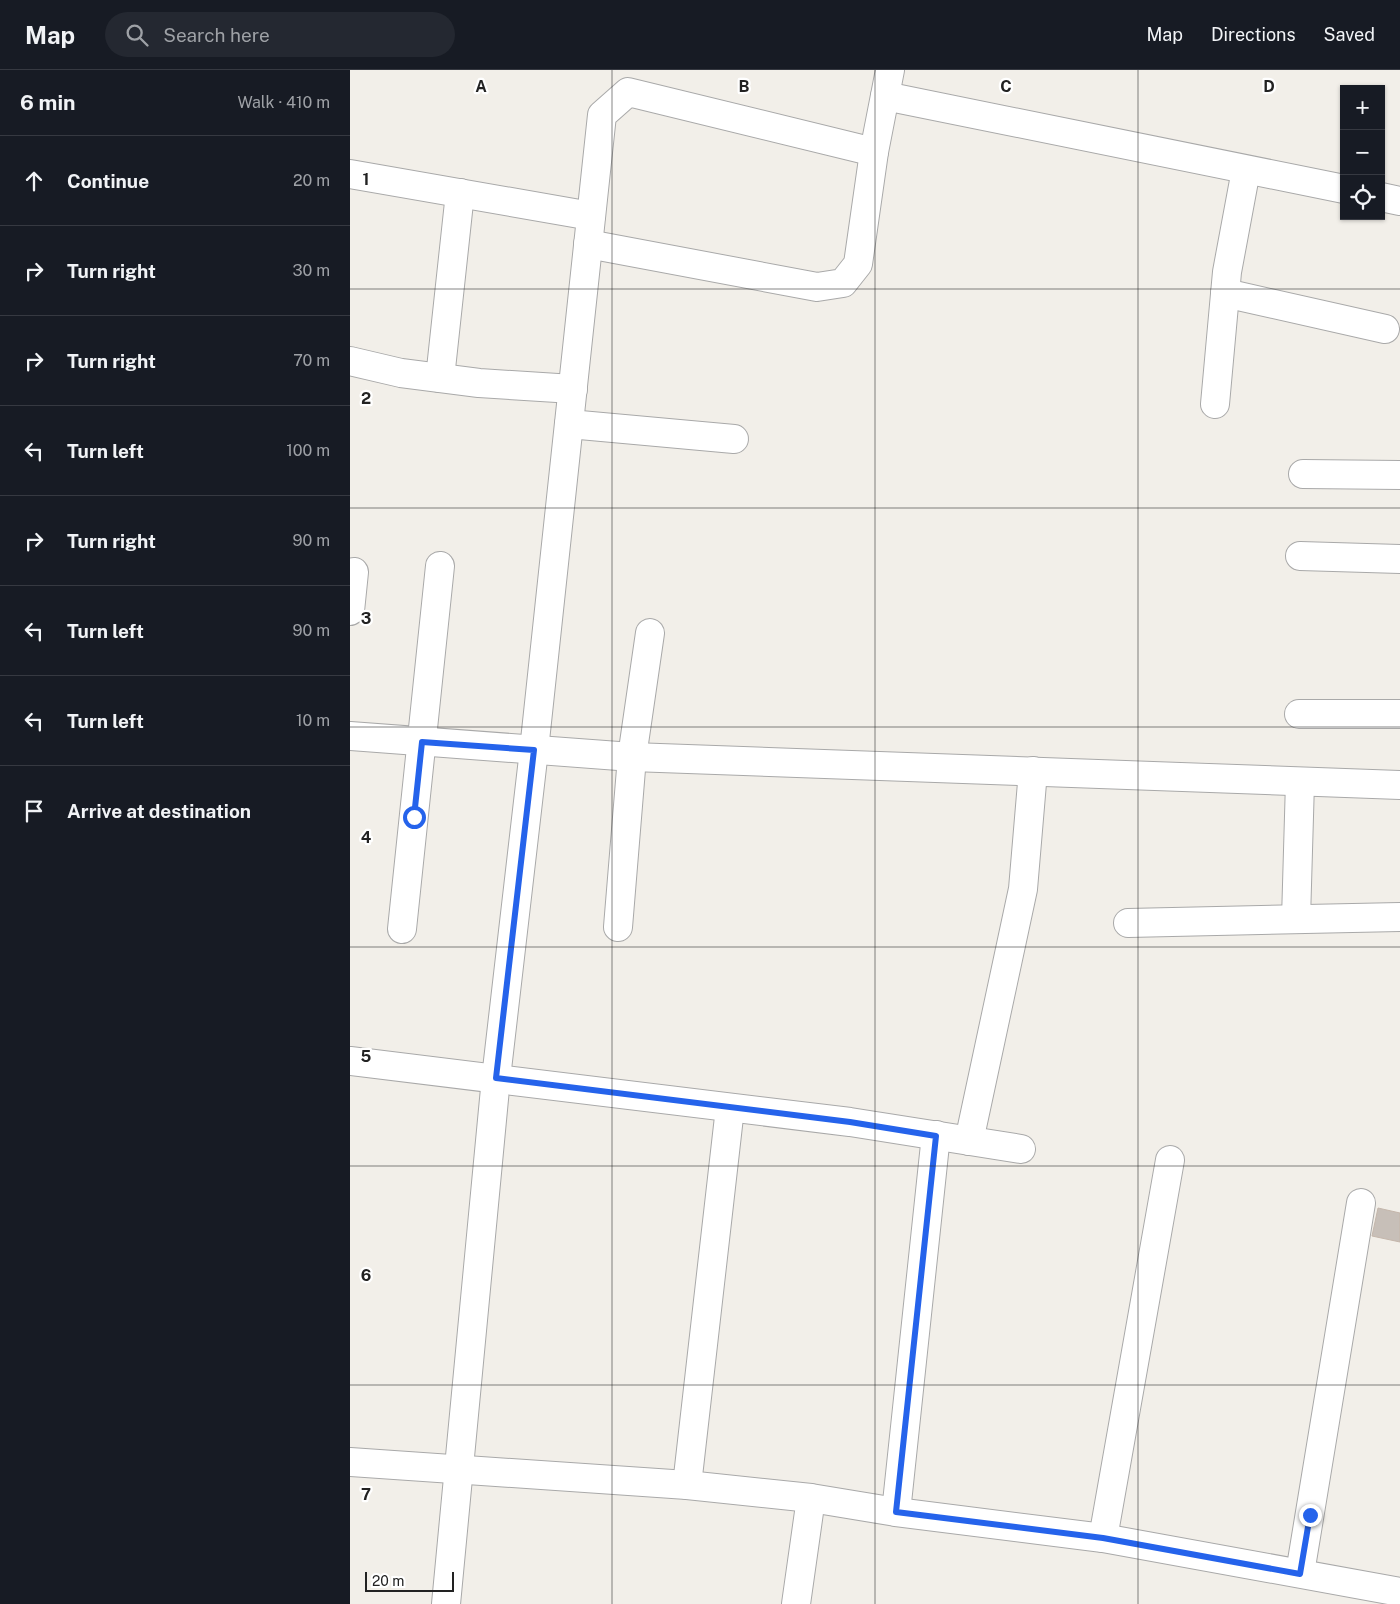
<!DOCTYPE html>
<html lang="en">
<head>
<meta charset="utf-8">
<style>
	body { margin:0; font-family:"Public Sans",sans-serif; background:#242831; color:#f1f3f6 }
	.controls { position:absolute; right:15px; top:15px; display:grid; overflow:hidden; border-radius:0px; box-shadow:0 1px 4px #0004 }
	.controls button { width:45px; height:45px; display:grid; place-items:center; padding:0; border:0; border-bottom:1px solid #363941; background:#171b24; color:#f1f3f6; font:25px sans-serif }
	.scale { position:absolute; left:15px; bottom:12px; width:89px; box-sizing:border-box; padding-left:5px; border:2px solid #222; border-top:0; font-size:14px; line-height:18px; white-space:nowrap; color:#222; -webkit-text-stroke:4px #fff; paint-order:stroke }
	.stop { position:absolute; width:15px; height:15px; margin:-11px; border:4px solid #2563eb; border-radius:50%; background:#fff }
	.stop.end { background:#2563eb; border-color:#fff; box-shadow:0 1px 5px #0008 }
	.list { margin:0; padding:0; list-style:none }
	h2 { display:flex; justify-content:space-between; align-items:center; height:65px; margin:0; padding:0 20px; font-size:21px }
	h2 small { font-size:16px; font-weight:400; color:#9ea1a6 }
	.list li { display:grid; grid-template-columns:32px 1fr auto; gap:15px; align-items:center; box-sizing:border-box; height:90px; padding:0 20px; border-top:1px solid #363941 }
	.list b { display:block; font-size:19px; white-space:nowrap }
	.list em { font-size:16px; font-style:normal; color:#9ea1a6 }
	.icon { flex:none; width:28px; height:28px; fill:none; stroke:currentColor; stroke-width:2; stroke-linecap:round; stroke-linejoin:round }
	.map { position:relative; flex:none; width:1050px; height:1534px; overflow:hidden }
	header { display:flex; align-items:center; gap:30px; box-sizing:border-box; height:70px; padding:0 25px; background:#171b24; border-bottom:1px solid #363941 }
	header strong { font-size:24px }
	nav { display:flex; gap:28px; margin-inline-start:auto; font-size:18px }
	.search { width:350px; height:45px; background:#242831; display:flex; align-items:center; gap:12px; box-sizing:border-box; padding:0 18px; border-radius:28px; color:#9ea1a6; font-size:19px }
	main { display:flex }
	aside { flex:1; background:#171b24 }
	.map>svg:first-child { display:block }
	.building { fill:#c7bfb8; stroke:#c4b6ab }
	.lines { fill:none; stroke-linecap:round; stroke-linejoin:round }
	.minor-casing { stroke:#a9a9a9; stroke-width:30 }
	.minor { stroke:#fff; stroke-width:28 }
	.route { stroke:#2563eb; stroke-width:6 }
	.grid { fill:none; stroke:#222; stroke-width:1; stroke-opacity:0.55 }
	.grid-label { font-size:16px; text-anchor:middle; font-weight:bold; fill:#222; stroke:#fff; stroke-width:4.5; stroke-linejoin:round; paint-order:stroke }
</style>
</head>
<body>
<header>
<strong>Map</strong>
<div class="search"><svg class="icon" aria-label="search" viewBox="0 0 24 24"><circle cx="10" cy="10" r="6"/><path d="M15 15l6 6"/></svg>Search here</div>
<nav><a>Map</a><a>Directions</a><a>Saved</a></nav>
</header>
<main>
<aside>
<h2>6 min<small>Walk · 410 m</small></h2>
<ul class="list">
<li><svg class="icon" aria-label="ahead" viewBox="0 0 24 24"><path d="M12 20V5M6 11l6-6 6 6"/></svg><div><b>Continue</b></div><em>20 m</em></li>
<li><svg class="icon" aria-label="right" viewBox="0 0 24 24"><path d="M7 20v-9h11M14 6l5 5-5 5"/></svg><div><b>Turn right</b></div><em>30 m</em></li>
<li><svg class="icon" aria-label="right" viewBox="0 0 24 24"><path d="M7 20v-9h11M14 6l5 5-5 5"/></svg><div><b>Turn right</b></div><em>70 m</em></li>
<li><svg class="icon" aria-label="left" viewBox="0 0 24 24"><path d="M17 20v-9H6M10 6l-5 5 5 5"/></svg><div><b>Turn left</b></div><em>100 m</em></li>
<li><svg class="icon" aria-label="right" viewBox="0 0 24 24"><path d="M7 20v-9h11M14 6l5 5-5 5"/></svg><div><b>Turn right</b></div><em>90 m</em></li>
<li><svg class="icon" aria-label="left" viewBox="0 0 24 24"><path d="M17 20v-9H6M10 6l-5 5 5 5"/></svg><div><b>Turn left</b></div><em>90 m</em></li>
<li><svg class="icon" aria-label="left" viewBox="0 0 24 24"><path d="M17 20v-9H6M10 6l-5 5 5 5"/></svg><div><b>Turn left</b></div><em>10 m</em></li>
<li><svg class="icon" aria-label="arrive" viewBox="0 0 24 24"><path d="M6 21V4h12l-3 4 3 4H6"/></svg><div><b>Arrive at destination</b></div></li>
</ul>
</aside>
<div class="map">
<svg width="1050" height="1534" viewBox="0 0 1050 1534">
	<rect width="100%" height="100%" fill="#f2efe9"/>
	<polygon class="building" points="1028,1138 1050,1143 1050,1172 1022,1166"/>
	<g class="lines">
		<defs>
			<g id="minor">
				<polyline points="535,26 994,119"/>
				<polyline points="0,104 241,146"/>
				<polyline points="1031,127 1050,131"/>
				<polyline points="238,174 467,217 493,213 508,194 524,82 540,0"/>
				<polyline points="875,223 1035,259"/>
				<polyline points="0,291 51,303 129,313 223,319"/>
				<polyline points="90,308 110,123"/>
				<polyline points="865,334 877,202 896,100"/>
				<polyline points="219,354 384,369"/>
				<polyline points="953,404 1050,405"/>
				<polyline points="950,486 1050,489"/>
				<polyline points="0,541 4,502"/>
				<polyline points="949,644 1050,644"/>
				<polyline points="0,666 282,687 1050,715"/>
				<polyline points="946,849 950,712"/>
				<polyline points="778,853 1050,847"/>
				<polyline points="268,857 282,687 300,563"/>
				<polyline points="52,859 90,496"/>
				<polyline points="0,991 500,1052 671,1079"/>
				<polyline points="619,1071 673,819 683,701"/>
				<polyline points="0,1392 337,1415 461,1428 546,1442 753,1468 1050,1522"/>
				<polyline points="337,1415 380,1038"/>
				<polyline points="546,1442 586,1065"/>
				<polyline points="753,1468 820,1090"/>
				<polyline points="950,1503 1011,1133"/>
				<polyline points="96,1534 146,1008 184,680 252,45 278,22 524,82"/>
				<polyline points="446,1534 461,1428"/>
			</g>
		</defs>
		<use href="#minor" class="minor-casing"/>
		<use href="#minor" class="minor"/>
	</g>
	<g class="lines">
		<polyline class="route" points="64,747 72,672 184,680 146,1008 500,1052 586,1066 546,1442 753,1468 950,1504 960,1445"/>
	</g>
	<path class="grid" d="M 262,0 L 262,1534M 525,0 L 525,1534M 788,0 L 788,1534M 0,219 L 1050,219M 0,438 L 1050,438M 0,657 L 1050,657M 0,877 L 1050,877M 0,1096 L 1050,1096M 0,1315 L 1050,1315"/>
	<g class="grid-label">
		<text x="131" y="22">A</text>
		<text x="394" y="22">B</text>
		<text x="656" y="22">C</text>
		<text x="919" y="22">D</text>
		<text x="16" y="115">1</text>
		<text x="16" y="334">2</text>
		<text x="16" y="554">3</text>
		<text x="16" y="773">4</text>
		<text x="16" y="992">5</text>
		<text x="16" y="1211">6</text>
		<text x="16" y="1430">7</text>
	</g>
</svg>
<div class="controls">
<button>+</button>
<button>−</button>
<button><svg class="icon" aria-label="locate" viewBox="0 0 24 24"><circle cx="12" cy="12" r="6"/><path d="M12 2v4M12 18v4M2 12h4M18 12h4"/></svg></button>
</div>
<div class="scale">20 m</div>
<div class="stop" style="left:64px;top:747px"></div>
<div class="stop end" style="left:960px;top:1445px"></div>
</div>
</main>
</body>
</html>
